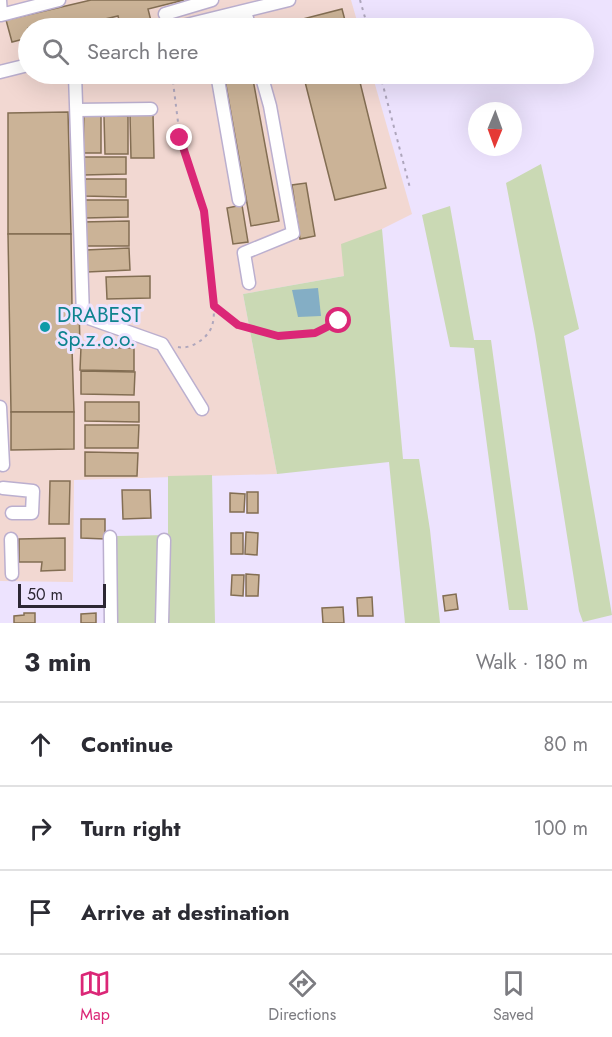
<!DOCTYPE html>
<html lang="en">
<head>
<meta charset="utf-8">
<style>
	body { margin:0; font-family:Jost,sans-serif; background:#f7f7f7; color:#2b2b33 }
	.compass { position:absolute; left:468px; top:102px; width:54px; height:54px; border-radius:50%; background:#fff; box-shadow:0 6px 24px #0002; rotate:181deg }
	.scale { position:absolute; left:18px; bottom:15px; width:88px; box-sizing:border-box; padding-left:6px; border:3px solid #2c2733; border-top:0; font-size:16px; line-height:21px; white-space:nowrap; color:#2c2733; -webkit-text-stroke:4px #ede3fe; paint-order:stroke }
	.stop { position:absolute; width:18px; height:18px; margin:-14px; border:4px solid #db2777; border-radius:50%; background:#fff }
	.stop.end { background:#db2777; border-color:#fff; box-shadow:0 2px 6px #0008 }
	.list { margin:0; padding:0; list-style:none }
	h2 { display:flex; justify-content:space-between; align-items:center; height:78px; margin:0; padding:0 24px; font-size:26px }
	h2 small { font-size:20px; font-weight:400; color:#7c7c81 }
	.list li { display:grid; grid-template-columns:39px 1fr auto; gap:18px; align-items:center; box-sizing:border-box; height:84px; padding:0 24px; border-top:2px solid #e1e1e2 }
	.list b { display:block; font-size:22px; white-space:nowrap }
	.list em { font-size:20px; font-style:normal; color:#7c7c81 }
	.icon { flex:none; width:33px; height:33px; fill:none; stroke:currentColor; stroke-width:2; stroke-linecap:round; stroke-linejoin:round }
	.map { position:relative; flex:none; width:612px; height:623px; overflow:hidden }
	.search { position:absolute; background:#fff; box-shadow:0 6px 24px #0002; left:18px; right:18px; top:18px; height:66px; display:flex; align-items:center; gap:15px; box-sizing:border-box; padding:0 21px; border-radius:33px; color:#7c7c81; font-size:22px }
	.sheet { height:330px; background:#fff }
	nav { display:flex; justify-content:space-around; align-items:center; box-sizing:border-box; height:84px; border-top:2px solid #e1e1e2; background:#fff; font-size:16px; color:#7c7c81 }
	nav a { display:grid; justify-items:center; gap:3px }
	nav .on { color:#db2777 }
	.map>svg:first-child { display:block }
	.industrial { fill:#f2d8d2 }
	.green { fill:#cad9b4 }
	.water { fill:#84aec5 }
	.building { fill:#cbb397; stroke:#836e53; stroke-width:1.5 }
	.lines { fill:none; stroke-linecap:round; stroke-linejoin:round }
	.minor-casing { stroke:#bbafcf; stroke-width:15 }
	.path { stroke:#aea6bc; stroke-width:2; stroke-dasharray:3 4.5; stroke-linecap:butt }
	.minor { stroke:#fff; stroke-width:12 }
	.route { stroke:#db2777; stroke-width:8 }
	.culture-dot { fill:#0f9aa8; stroke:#ede3fe; stroke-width:2 }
	.labels { text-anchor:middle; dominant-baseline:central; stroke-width:6; stroke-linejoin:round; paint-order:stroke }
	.culture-label { font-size:21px; fill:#0d838f; stroke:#ede3fe; text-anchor:start }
</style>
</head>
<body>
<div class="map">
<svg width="612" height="623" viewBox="0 0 612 623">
	<rect width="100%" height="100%" fill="#ede3fe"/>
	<polygon class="industrial" points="0,0 351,0 359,28 28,28 28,74 372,74 412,214 382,229 344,276 243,294 277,474 74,480 73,582 0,581"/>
	<g class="green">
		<polygon points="541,164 579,329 564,336 612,615 583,622 579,611 535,334 506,183"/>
		<polygon points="450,206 474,340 491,340 528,610 509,610 474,348 450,347 422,215"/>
		<polygon points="382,229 403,459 419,459 430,530 440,623 405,623 389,462 277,474 243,294 344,276 341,244"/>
		<polygon points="212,475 215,623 116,623 116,536 168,535 168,476"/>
	</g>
	<polygon class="water" points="318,288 321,316 298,317 292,290"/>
	<g class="building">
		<polygon points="91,0 184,0 148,9 151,21 121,28 118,16 67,28 28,28 28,38 12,42 6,20"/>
		<polygon points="342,9 347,28 292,28 291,22"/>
		<polygon points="224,74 252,74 279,221 251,226"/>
		<polygon points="303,74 358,74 386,188 335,200"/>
		<polygon points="84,111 101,112 101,153 83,153"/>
		<polygon points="68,112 71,234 8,234 8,113"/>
		<polygon points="130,114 153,114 154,158 131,158"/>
		<polygon points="104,116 128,116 128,154 105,154"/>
		<polygon points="83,157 126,157 126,174 83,175"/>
		<polygon points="84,179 126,179 126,197 84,196"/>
		<polygon points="306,183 315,236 300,239 292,185"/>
		<polygon points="85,200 128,200 128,217 85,218"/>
		<polygon points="242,205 248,242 233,244 227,208"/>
		<polygon points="129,221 129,246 82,246 82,222"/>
		<polygon points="8,234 71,234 72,306 79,306 80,348 72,348 74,412 11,412"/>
		<polygon points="129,248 130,270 87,272 86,250"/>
		<polygon points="150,276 150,298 107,299 106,277"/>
		<polygon points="81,347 134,348 134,371 80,370"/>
		<polygon points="81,371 135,372 134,395 81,394"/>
		<polygon points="85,402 139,402 139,422 85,421"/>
		<polygon points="11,412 74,412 74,449 11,450"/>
		<polygon points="85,425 139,425 138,448 85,448"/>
		<polygon points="85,452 138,453 137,476 85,476"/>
		<polygon points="50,481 70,481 69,524 49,524"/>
		<polygon points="122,490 150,490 151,518 123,519"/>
		<rect x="247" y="492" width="11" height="21"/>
		<polygon points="230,493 245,494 244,512 230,512"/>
		<polygon points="81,519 105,519 105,539 81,538"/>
		<polygon points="246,532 258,533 257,555 245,554"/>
		<rect x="231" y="533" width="12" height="21"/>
		<polygon points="65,538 65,570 41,571 42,562 19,562 19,539"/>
		<polygon points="246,574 259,575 258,596 246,596"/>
		<polygon points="232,575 244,575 243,596 231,595"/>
		<polygon points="456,594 458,609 445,611 443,596"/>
		<polygon points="372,597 373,616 358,616 357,598"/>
		<polygon points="343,607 344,623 323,623 322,608"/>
		<polygon points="24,613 35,613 35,623 14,623 14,616 24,615"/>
		<polygon points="96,613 96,623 81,623 81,614"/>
	</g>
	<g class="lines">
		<defs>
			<g id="minor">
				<polyline points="0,0 1,15 59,0"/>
				<polyline points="245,12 250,28"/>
				<polyline points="165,14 212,0"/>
				<polyline points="174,28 289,0"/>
				<polyline points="0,72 28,65"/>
				<polyline points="75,74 83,316 162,344 202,409"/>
				<polyline points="217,74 239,200"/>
				<polyline points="77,110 151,109"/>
				<polyline points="249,283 244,253 293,233 270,106 261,74"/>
				<polyline points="0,407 3,465"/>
				<polyline points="3,488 33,491 32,513 12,513"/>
				<polyline points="110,537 111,623"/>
				<polyline points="11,539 12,574"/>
				<polyline points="162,623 164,540"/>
			</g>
		</defs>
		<use href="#minor" class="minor-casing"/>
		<g class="path">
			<polyline points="360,0 368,28"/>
			<polyline points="172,74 180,138 204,211 214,306 238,325 278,336 315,333 339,321"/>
			<polyline points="380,74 410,188"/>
			<path d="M 178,347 C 191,350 208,338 212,326 C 214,320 214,312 214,306"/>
		</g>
		<use href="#minor" class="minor"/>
	</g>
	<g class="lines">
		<polyline class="route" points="180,138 204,211 214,306 238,325 278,336 315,333 339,321"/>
	</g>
	<circle class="culture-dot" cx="45" cy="327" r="6"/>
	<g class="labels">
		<g class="culture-label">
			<text x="57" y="315">DRABEST<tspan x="57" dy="24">Sp.z.o.o.</tspan></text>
		</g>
	</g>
</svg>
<svg class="compass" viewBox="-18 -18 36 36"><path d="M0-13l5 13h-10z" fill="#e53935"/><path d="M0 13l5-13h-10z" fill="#7c7c81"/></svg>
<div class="scale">50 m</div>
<div class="stop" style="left:339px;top:321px"></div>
<div class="stop end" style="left:180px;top:138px"></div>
<div class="search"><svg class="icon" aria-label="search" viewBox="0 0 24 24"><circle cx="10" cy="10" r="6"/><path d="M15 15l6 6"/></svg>Search here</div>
</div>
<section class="sheet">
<h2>3 min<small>Walk · 180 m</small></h2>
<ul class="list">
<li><svg class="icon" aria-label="ahead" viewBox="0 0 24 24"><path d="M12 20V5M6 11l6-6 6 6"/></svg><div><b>Continue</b></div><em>80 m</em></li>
<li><svg class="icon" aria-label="right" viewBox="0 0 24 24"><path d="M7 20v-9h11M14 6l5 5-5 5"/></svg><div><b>Turn right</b></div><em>100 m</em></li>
<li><svg class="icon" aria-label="arrive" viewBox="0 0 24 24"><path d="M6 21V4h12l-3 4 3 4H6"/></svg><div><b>Arrive at destination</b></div></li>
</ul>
</section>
<nav>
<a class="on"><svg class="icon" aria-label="map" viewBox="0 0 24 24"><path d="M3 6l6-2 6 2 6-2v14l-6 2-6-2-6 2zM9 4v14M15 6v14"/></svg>Map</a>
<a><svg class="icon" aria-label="directions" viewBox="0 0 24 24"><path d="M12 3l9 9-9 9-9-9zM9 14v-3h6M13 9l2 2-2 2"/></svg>Directions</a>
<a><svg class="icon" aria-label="saved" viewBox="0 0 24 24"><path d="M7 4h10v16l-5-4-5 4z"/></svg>Saved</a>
</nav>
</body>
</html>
